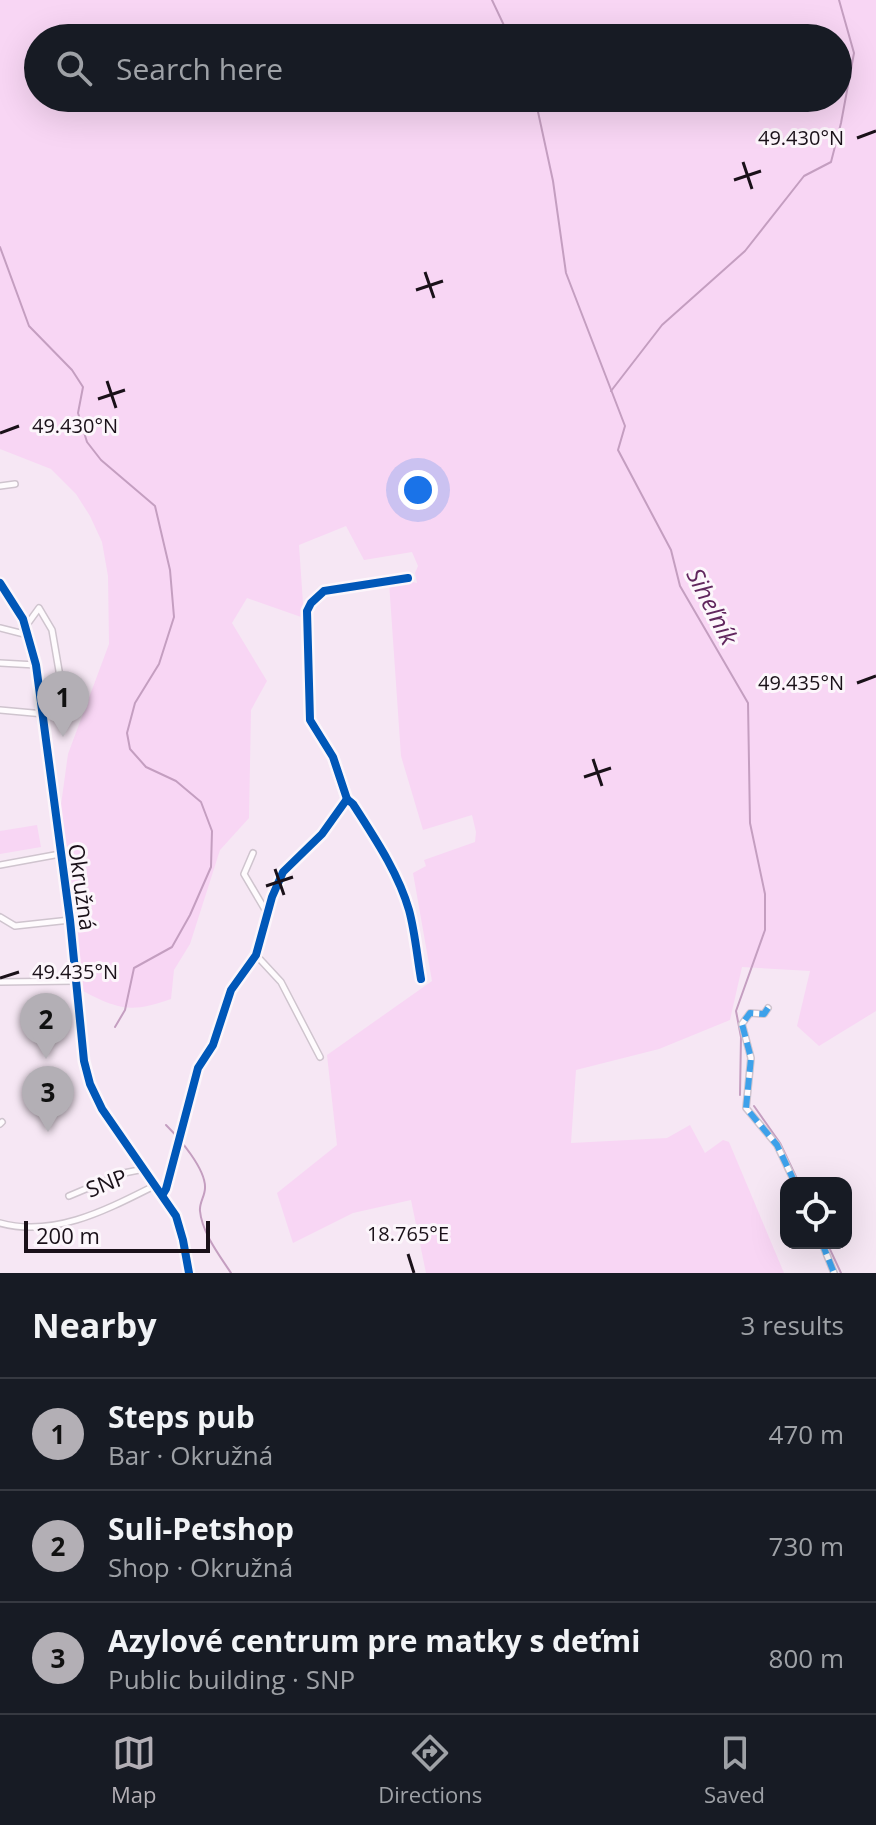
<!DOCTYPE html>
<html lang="en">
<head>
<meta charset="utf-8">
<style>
	body { margin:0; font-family:"Open Sans",sans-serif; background:#242831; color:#f1f3f6 }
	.controls { position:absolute; right:24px; bottom:24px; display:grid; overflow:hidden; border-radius:16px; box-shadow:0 8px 32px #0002 }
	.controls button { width:72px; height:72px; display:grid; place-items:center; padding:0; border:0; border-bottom:2px solid #363941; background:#171b24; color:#f1f3f6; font:40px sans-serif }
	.scale { position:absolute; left:24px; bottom:20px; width:186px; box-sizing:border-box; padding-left:8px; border:4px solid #1a1119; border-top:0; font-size:22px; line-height:28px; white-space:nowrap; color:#1a1119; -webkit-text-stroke:6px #fcf6fb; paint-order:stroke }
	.you { position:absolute; left:418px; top:490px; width:28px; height:28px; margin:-20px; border:6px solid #fff; border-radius:50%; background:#1a73e8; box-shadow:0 0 0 12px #1a73e833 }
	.badge { display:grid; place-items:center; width:52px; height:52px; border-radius:50%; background:#b3afb5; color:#111; font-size:26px; font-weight:700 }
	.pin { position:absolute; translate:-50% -66px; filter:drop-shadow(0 2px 4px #0008) }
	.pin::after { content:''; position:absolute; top:42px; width:28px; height:24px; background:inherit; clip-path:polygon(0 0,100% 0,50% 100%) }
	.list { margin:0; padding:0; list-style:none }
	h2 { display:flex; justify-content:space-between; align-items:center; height:104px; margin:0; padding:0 32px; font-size:34px }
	h2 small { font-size:26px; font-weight:400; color:#9ea1a6 }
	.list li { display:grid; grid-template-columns:52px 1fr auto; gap:24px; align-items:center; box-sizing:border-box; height:112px; padding:0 32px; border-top:2px solid #363941 }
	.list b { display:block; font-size:30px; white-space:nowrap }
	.list p { margin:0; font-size:26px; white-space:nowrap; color:#9ea1a6 }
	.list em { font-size:26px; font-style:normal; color:#9ea1a6 }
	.icon { flex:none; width:44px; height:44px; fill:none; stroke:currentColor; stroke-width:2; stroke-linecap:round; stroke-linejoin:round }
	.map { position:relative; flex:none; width:876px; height:1273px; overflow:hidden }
	.search { position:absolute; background:#171b24; box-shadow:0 8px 32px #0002; left:24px; right:24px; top:24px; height:88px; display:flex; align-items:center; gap:20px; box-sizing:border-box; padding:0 28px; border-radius:44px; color:#9ea1a6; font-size:30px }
	.sheet { height:440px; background:#171b24 }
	nav { display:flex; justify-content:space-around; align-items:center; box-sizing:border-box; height:112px; border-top:2px solid #363941; background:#171b24; font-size:22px; color:#9ea1a6 }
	nav a { display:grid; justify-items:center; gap:4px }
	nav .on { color:#b3afb5 }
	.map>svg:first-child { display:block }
	.green { fill:#f8d6f4; fill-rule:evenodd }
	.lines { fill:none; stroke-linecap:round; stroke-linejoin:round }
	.stream { stroke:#c49ec0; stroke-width:2 }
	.minor-casing { stroke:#cfc4ce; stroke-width:8 }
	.minor { stroke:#fefbfd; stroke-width:5 }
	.quiet { stroke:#3da1ea; stroke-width:6; stroke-dasharray:12 6; stroke-linecap:butt }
	.cycleway-casing { stroke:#fcf6fb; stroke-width:13 }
	.cycleway { stroke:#0057b8; stroke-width:8 }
	.ticks { fill:none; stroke:#1a1119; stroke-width:3 }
	.labels { text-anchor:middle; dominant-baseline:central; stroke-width:6; stroke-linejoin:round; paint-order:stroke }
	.street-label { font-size:22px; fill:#1a1119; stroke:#fcf6fb }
	.water-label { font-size:24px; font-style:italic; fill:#61275e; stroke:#fcf6fb }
	.ticks-label { font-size:20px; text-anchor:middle; fill:#1a1119; stroke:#fcf6fb; stroke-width:6; stroke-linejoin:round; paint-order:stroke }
</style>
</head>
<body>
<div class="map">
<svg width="876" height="1273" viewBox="0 0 876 1273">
	<rect width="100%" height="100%" fill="#f6e7f4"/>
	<g class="green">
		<path d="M 0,0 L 876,0 L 876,1011 L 819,1046 L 797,1026 L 810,971 L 742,967 L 730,1020 L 659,1049 L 576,1070 L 571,1143 L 667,1138 L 690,1125 L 705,1153 L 723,1140 L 729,1142 L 784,1273 L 426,1273 L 411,1200 L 353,1213 L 293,1243 L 277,1193 L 337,1145 L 327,1055 L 432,981 L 413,873 L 426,866 L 424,860 L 475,842 L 476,832 L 472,815 L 423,830 L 401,756 L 389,582 L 408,581 L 417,583 L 415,573 L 418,566 L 412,552 L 364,560 L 346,526 L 299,545 L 304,618 L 247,598 L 232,623 L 267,681 L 251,710 L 249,818 L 220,850 L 190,944 L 174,970 L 171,999 C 132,1013 119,1010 83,991 L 60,812 L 68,754 L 109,644 L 108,576 L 102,542 L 90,516 L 76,494 L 51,469 L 0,449 ZM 38,38 L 838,38 L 838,98 L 38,98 Z"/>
		<polygon points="37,825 41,847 0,854 0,831"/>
	</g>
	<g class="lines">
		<g class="stream">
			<polyline points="492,0 510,38"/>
			<polyline points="535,98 553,181 566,273 625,426 618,450 671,550 680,586 748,703 750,823 765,894 765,930 736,1011 741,1037 740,1095"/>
			<polyline points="0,247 29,326 72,370 83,387 78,413 87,442 101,460 155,506 170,570 174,617 159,664 135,703 127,733 130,749 146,767 176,781 201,802 212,831 211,867 190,915 172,947 134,968 125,1010 115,1027"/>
			<polyline points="611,391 662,325 745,251 804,176 831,162 841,123 854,53 839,0"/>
			<polyline points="754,1106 780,1143 799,1183"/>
			<path d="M 166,1125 C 179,1138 206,1169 205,1188 C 205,1196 199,1203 200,1211 C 202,1233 220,1256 231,1273"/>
			<polyline points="827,1243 841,1273"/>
		</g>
		<defs>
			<g id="minor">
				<polyline points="0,486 15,484"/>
				<polyline points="0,583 23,619 36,665 70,920 84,1061 90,1084 102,1109 176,1216 183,1240 189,1273"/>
				<polyline points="26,626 39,608 52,630 63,694 43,709"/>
				<polyline points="0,628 28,635"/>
				<polyline points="0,663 36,665"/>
				<polyline points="44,709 62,708"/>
				<polyline points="0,710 44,714"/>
				<polyline points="347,799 333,757 310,720 307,611 311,603 324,591 408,578"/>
				<polyline points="253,853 244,874 267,913"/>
				<polyline points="0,865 60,854"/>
				<polyline points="0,917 15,926 70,920"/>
				<polyline points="256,955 281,982 320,1057"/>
				<polyline points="0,982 77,981"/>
				<polyline points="768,1008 764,1014 750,1013 742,1024 751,1058 746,1108 777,1145 795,1183"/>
				<polyline points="0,1124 2,1122"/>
				<path d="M 163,1194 L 166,1189 L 198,1068 L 213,1045 L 231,990 L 256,955 L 272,897 L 283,872 L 322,834 L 347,799 L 353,804 C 374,837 398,872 409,910 C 415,932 417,956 421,979"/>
				<polyline points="69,1196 124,1173 144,1169"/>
				<path d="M 0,1223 C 55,1238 108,1209 156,1185"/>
				<polyline points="822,1243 834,1273"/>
			</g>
		</defs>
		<use href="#minor" class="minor-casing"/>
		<use href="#minor" class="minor"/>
		<g class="quiet">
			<polyline points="768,1008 764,1014 750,1013 742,1024 751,1058 746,1108 777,1145 795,1183"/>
			<polyline points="822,1243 834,1273"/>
		</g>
		<defs>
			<g id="cycleway">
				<polyline points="0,583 23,619 36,665 70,920 84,1061 90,1084 102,1109 176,1216 183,1240 189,1273"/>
				<polyline points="347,799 333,757 310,720 307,611 311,603 324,591 408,578"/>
				<path d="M 163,1194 L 166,1189 L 198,1068 L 213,1045 L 231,990 L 256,955 L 272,897 L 283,872 L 322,834 L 347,799 L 353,804 C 374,837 398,872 409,910 C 415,932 417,956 421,979"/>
			</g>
		</defs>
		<use href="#cycleway" class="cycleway-casing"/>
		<use href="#cycleway" class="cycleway"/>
	</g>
	<path class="ticks" d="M 857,138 L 876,131M 743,162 L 752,189M 734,180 L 761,171M 425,272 L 434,298M 416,290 L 443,281M 107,381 L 116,408M 98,399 L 125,390M 0,433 L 19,426M 857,683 L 876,676M 593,759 L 602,786M 584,777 L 611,768M 275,869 L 284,895M 266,886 L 293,877M 0,978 L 19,972M 408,1254 L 414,1273"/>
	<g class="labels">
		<g class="street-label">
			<text transform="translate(83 887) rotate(82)">Okružná</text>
			<text transform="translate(106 1182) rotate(-21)">SNP</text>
		</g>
		<g class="water-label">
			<text transform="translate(713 606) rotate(63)">Siheľník</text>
		</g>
	</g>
	<g class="ticks-label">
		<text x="801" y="145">49.430°N</text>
		<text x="75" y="433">49.430°N</text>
		<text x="801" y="690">49.435°N</text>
		<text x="75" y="979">49.435°N</text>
		<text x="408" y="1241">18.765°E</text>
	</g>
</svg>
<div class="controls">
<button><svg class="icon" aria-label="locate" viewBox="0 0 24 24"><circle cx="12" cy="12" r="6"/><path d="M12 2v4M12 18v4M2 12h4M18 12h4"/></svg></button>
</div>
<div class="scale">200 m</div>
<div class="you"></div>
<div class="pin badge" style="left:63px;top:737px">1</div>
<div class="pin badge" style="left:46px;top:1059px">2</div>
<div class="pin badge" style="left:48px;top:1132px">3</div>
<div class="search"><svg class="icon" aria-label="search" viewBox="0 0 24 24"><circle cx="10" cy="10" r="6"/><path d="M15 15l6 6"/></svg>Search here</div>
</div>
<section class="sheet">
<h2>Nearby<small>3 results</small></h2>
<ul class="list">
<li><span class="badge">1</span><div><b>Steps pub</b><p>Bar · Okružná</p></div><em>470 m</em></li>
<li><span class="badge">2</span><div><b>Suli-Petshop</b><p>Shop · Okružná</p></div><em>730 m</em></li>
<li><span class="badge">3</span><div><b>Azylové centrum pre matky s deťmi</b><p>Public building · SNP</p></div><em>800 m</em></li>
</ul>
</section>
<nav>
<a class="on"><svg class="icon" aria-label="map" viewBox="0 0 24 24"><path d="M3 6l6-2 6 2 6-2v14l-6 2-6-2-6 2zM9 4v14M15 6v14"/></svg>Map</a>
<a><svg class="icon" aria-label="directions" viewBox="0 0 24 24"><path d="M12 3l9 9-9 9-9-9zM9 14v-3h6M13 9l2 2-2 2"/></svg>Directions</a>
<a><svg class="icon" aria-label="saved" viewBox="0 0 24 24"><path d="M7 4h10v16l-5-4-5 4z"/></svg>Saved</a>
</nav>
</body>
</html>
